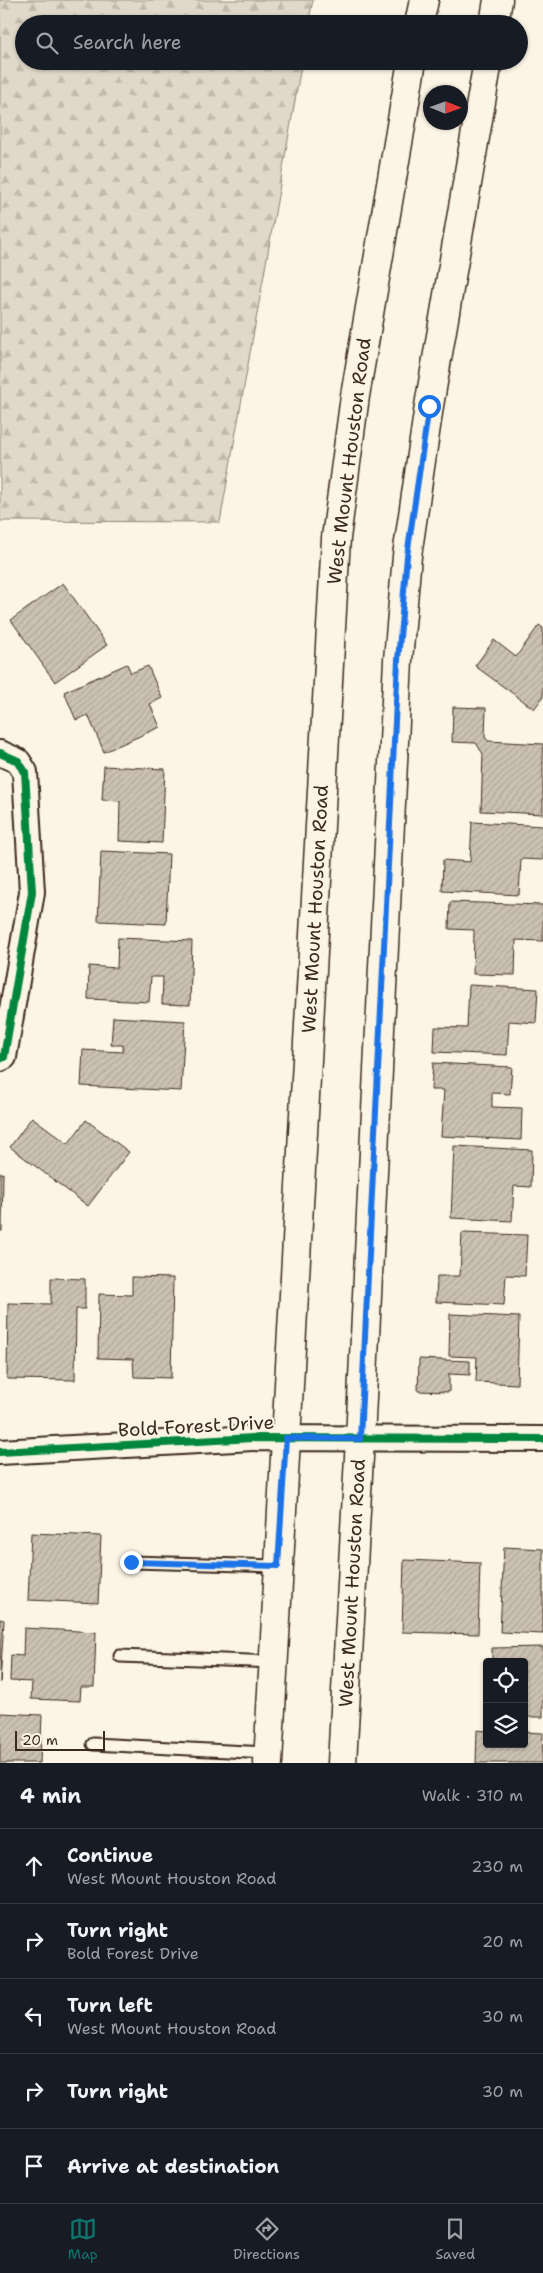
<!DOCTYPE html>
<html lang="en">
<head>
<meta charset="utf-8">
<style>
	body { margin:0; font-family:"Shantell Sans",sans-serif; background:#20242c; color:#f1f3f6 }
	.controls { position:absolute; right:15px; bottom:15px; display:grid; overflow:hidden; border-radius:5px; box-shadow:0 1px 4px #0004 }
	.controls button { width:45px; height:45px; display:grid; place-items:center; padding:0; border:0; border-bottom:1px solid #363941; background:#171b24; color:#f1f3f6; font:25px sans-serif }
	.compass { position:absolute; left:423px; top:85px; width:45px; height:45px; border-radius:50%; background:#171b24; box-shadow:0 1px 4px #0004; rotate:91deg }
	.scale { position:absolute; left:15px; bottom:12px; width:90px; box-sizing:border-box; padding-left:5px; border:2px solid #3b2a1e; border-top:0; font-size:14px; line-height:18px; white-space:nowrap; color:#3b2a1e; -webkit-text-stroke:4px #fcf5e5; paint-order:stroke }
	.stop { position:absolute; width:15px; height:15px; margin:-11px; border:4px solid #1a73e8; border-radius:50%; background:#fff }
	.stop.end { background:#1a73e8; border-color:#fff; box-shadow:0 1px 5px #0008 }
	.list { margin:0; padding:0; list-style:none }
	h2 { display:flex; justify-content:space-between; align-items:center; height:65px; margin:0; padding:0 20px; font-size:21px }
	h2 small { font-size:16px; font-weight:400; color:#9ea1a6 }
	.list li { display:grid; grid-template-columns:32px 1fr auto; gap:15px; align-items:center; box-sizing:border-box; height:75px; padding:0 20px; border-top:1px solid #363941 }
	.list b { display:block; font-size:19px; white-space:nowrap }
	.list p { margin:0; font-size:16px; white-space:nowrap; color:#9ea1a6 }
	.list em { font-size:16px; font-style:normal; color:#9ea1a6 }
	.icon { flex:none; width:28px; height:28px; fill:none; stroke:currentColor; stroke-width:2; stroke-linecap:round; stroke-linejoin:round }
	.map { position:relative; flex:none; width:543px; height:1763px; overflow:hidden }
	.search { position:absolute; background:#171b24; box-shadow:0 1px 4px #0004; left:15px; right:15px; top:15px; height:55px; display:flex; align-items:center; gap:12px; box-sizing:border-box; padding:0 18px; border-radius:28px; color:#9ea1a6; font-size:19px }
	.sheet { height:440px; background:#171b24 }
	nav { display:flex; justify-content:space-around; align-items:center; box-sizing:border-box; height:70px; border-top:1px solid #363941; background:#171b24; font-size:14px; color:#9ea1a6 }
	nav a { display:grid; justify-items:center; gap:2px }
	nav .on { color:#0f766e }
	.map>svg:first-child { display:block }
	.forest { fill:url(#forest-firs); stroke:#8e8173 }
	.building { fill:url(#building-hatch); stroke:#3b2a1e }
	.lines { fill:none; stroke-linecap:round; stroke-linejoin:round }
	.service-casing { stroke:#3b2a1e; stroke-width:15 }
	.minor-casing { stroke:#3b2a1e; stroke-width:28 }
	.secondary-casing { stroke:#3b2a1e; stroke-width:31 }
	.service { stroke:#fcf5e5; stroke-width:11 }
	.minor { stroke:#fcf5e5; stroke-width:24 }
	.secondary { stroke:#fcf5e5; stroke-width:28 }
	.cycleway-casing { stroke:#fcf5e5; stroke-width:11 }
	.cycleway { stroke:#00873e; stroke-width:8 }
	.route { stroke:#1a73e8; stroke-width:6 }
	.labels { text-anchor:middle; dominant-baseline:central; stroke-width:4.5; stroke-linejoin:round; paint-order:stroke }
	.street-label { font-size:19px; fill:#3b2a1e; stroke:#fcf5e5 }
</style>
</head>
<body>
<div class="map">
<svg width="543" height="1763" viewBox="0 0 543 1763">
	<defs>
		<pattern id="forest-firs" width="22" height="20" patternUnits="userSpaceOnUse" patternTransform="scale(1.25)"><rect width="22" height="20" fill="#e0d8c8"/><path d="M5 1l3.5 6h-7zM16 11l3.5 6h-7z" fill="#c1baab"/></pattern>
		<pattern id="building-hatch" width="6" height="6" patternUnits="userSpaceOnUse" patternTransform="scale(1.25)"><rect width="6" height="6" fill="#ccc2b3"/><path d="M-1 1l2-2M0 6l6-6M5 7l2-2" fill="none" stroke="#b0a79a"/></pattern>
	</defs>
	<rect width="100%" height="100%" fill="#fcf5e5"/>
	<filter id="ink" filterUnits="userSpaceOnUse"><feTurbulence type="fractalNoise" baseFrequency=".02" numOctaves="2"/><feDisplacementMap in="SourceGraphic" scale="10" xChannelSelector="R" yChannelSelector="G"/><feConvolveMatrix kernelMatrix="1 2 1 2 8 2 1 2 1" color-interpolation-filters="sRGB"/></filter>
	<g filter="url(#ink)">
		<polygon class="forest" points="0,0 313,0 308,24 24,24 24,61 302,61 220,522 0,521"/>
		<g class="building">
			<polygon points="63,583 107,645 55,682 11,620"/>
			<polygon points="539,625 543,628 543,697 534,709 475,666 494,640 516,657"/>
			<polygon points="127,664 131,673 148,666 162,698 150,704 160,727 104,752 88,715 76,720 64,692"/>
			<polygon points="453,707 486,708 485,737 488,741 543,744 543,814 481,811 483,754 476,743 452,742"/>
			<polygon points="104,766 165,769 162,843 119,841 120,801 102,800"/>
			<polygon points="472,822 543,826 543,860 521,859 519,895 442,891 443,860 470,862"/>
			<polygon points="101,851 169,854 166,924 98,921"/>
			<polygon points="450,902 543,905 543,941 516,940 515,975 473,974 474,930 449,929"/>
			<polygon points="118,938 192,941 190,1005 162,1004 163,977 151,977 149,1002 88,999 89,966 117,968"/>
			<polygon points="469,985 538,989 536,1023 509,1021 507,1055 434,1052 435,1027 467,1028"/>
			<polygon points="113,1017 185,1021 181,1091 81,1086 83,1050 123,1052 123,1045 111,1045"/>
			<polygon points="433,1063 512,1067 510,1094 492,1093 492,1107 522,1108 521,1140 441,1136 444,1090 431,1090"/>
			<polygon points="32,1117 68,1144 86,1120 129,1152 88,1206 10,1147"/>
			<polygon points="454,1146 532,1150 531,1187 514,1186 512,1221 451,1218"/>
			<polygon points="0,1173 3,1173 2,1231 0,1231"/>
			<polygon points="462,1233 527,1235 525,1276 506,1275 504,1305 436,1302 437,1276 460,1276"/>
			<polygon points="132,1277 173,1278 171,1378 134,1377 133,1359 98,1358 99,1294 132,1295"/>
			<polygon points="51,1278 85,1279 85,1309 76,1309 75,1380 7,1379 8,1303 51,1304"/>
			<polygon points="450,1314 519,1317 517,1384 476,1382 477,1357 449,1356"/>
			<polygon points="419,1359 470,1361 470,1375 449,1374 449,1392 418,1391"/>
			<polygon points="31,1533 101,1536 98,1603 28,1600"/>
			<polygon points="504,1547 543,1549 543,1634 500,1632"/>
			<polygon points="404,1560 480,1563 478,1634 402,1632"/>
			<polygon points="0,1619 4,1620 0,1683"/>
			<polygon points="24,1628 96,1632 94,1687 81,1687 80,1701 31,1699 32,1682 10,1681 11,1655 23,1656"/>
			<polygon points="543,1647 543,1717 524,1717 524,1662 492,1662 492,1648"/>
			<polygon points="0,1713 42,1715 40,1763 0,1763"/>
			<polygon points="477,1730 487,1731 487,1744 524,1744 524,1732 543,1733 542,1763 476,1763"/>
		</g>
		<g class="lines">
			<defs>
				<g id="service">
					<polyline points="131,1562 278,1566"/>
					<polyline points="120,1656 273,1662"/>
					<polyline points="93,1744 268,1753"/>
				</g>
				<g id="minor">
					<polyline points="0,753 18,761 25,772 32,892 4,1057 0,1059"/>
					<polyline points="0,1452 253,1438 543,1439"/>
				</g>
				<g id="secondary">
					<polyline points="419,24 424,0"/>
					<polyline points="494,24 498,0"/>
					<polyline points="268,1763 336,538 355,396 412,61"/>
					<polyline points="342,1763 360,1439 398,660 407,556 429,406 488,61"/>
				</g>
			</defs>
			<use href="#service" class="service-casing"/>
			<use href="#minor" class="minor-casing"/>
			<use href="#secondary" class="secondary-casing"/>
			<use href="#service" class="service"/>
			<use href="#minor" class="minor"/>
			<use href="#secondary" class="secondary"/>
			<defs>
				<g id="cycleway">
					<polyline points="0,753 18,761 25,772 32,892 4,1057 0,1059"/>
					<polyline points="0,1452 253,1438 543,1439"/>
				</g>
			</defs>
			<use href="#cycleway" class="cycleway-casing"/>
			<use href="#cycleway" class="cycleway"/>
		</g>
	</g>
	<g class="lines" filter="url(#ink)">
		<polyline class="route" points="131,1562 278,1566 286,1438 360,1439 398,660 407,556 429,406"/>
	</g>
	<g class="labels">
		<g class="street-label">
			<text transform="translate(349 461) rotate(-83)">West Mount Houston Road</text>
			<text transform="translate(315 909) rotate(-87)">West Mount Houston Road</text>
			<text transform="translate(196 1426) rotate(-3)">Bold Forest Drive</text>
			<text transform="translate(352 1583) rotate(-87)">West Mount Houston Road</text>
		</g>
	</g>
</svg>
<div class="controls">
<button><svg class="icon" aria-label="locate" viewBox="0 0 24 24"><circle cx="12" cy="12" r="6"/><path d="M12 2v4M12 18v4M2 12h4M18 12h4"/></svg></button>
<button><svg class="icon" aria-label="layers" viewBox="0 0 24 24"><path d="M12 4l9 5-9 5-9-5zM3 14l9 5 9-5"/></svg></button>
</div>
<svg class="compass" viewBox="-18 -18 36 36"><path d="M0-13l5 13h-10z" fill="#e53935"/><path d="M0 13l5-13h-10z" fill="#9ea1a6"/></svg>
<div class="scale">20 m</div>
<div class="stop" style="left:429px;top:406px"></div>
<div class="stop end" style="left:131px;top:1562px"></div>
<div class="search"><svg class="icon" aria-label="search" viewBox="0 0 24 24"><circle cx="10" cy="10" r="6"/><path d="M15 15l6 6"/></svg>Search here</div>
</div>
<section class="sheet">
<h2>4 min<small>Walk · 310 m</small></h2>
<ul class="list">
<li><svg class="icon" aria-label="ahead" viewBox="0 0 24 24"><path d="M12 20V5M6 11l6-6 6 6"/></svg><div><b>Continue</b><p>West Mount Houston Road</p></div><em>230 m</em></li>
<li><svg class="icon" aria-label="right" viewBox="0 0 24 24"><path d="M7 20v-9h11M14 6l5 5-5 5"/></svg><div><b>Turn right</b><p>Bold Forest Drive</p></div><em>20 m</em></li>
<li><svg class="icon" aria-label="left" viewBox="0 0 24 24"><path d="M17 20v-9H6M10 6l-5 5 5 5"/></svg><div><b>Turn left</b><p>West Mount Houston Road</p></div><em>30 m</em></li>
<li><svg class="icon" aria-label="right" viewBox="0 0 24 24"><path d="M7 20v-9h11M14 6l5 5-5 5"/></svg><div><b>Turn right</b></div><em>30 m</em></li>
<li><svg class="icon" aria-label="arrive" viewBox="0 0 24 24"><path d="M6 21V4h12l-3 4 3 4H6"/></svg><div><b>Arrive at destination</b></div></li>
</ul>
</section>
<nav>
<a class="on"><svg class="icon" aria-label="map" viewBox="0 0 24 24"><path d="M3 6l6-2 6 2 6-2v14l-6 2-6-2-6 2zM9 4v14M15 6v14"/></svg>Map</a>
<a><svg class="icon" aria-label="directions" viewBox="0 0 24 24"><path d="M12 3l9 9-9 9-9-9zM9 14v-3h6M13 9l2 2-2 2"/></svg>Directions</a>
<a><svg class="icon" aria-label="saved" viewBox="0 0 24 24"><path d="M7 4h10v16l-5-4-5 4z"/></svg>Saved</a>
</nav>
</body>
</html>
